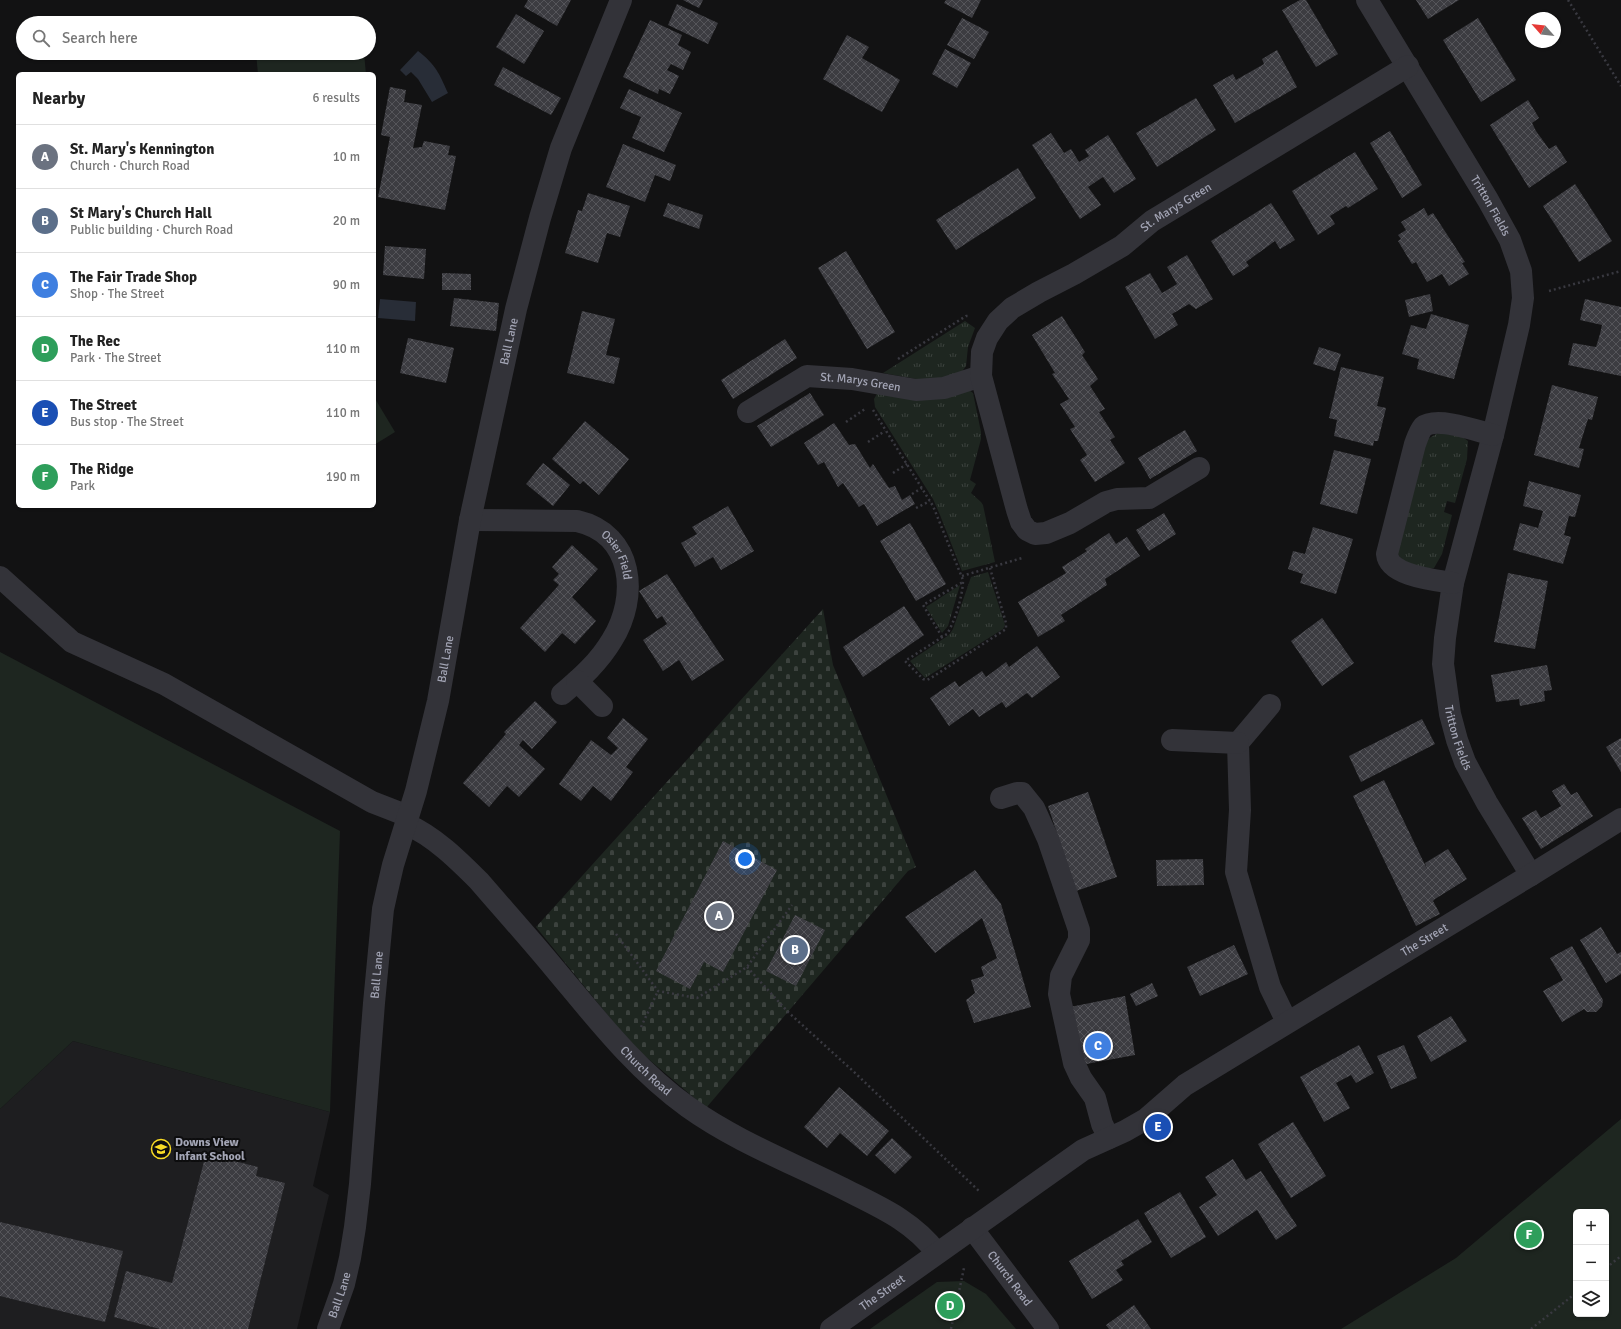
<!DOCTYPE html>
<html lang="en">
<head>
<meta charset="utf-8">
<style>
	body { margin:0; font-family:Signika,sans-serif; background:#f2f2f2; color:#222 }
	.controls { position:absolute; right:12px; bottom:12px; display:grid; overflow:hidden; border-radius:6px; box-shadow:0 1px 3px #0004 }
	.controls button { width:36px; height:36px; display:grid; place-items:center; padding:0; border:0; border-bottom:1px solid #e0e0e0; background:#fff; color:#222; font:20px sans-serif }
	.compass { position:absolute; left:1525px; top:12px; width:36px; height:36px; border-radius:50%; background:#fff; box-shadow:0 1px 3px #0004; rotate:297deg }
	.you { position:absolute; left:745px; top:859px; width:14px; height:14px; margin:-10px; border:3px solid #fff; border-radius:50%; background:#1a73e8; box-shadow:0 0 0 6px #1a73e833 }
	.badge { display:grid; place-items:center; width:26px; height:26px; border-radius:50%; background:#7c3aed; color:#fff; font-size:13px; font-weight:700 }
	.pin { position:absolute; translate:-50% -50%; border:2px solid #fff; box-shadow:0 1px 4px #0006 }
	.list { margin:0; padding:0; list-style:none }
	h2 { display:flex; justify-content:space-between; align-items:center; height:52px; margin:0; padding:0 16px; font-size:17px }
	h2 small { font-size:13px; font-weight:400; color:#767676 }
	.list li { display:grid; grid-template-columns:26px 1fr auto; gap:12px; align-items:center; box-sizing:border-box; height:64px; padding:0 16px; border-top:1px solid #e0e0e0 }
	.list b { display:block; font-size:15px; white-space:nowrap }
	.list p { margin:0; font-size:13px; white-space:nowrap; color:#767676 }
	.list em { font-size:13px; font-style:normal; color:#767676 }
	.icon { flex:none; width:22px; height:22px; fill:none; stroke:currentColor; stroke-width:2; stroke-linecap:round; stroke-linejoin:round }
	.map { position:relative; flex:none; width:1621px; height:1329px; overflow:hidden }
	.search { position:absolute; background:#fff; box-shadow:0 1px 3px #0004; left:16px; top:16px; width:360px; height:44px; display:flex; align-items:center; gap:10px; box-sizing:border-box; padding:0 14px; border-radius:22px; color:#767676; font-size:15px }
	.panel { position:absolute; background:#fff; box-shadow:0 1px 3px #0004; left:16px; top:72px; width:360px; height:436px; border-radius:6px }
	.map>svg:first-child { display:block }
	.built { fill:#1e1e20 }
	.grass { fill:url(#grass-tufts) }
	.cemetery { fill:url(#cemetery-stones) }
	.green { fill:#1e2620; fill-rule:evenodd }
	.water { fill:#282d37 }
	.building { fill:url(#building-cross-hatch) }
	.lines { fill:none; stroke-linecap:round; stroke-linejoin:round }
	.path { stroke:#393940; stroke-width:2.5; stroke-dasharray:2 3; stroke-linecap:butt }
	.minor { stroke:#333339; stroke-width:22 }
	.labels { text-anchor:middle; dominant-baseline:central; stroke-width:4; stroke-linejoin:round; paint-order:stroke }
	.street-label { font-size:12px; fill:#a3a5b5; stroke:#0d0d0e }
	.poi-label { font-size:12px; font-weight:bold; fill:#a3a5b5; stroke:#0d0d0e; text-anchor:start }
</style>
</head>
<body>
<div class="map">
<svg width="1621" height="1329" viewBox="0 0 1621 1329">
	<defs>
		<pattern id="grass-tufts" width="24" height="20" patternUnits="userSpaceOnUse"><rect width="24" height="20" fill="#1e2620"/><path d="M3 7l-1-3M5 7V3M7 7l1-3M15 17l-1-3M17 17v-4M19 17l1-3" fill="none" stroke="#3c423e"/></pattern>
		<pattern id="cemetery-stones" width="16" height="16" patternUnits="userSpaceOnUse"><rect width="16" height="16" fill="#1e2620"/><path d="M2 7V4a2 2 0 0 1 4 0v3zM10 15v-3a2 2 0 0 1 4 0v3z" fill="#3c423e"/></pattern>
		<pattern id="building-cross-hatch" width="8" height="8" patternUnits="userSpaceOnUse"><rect width="8" height="8" fill="#3c3c41"/><path d="M0 0l8 8M0 8l8-8" fill="none" stroke="#55555a"/></pattern>
	</defs>
	<rect width="100%" height="100%" fill="#121213"/>
	<polygon class="built" points="73,1041 330,1112 313,1186 329,1195 297,1329 0,1329 0,1109"/>
	<g class="grass">
		<polygon points="965,321 975,328 968,347 966,366 961,373 933,382 883,373"/>
		<polygon points="969,390 973,393 981,432 981,439 970,480 976,484 971,493 981,502 983,505 995,562 962,571 940,515 933,499 875,407 874,399 878,392"/>
		<path d="M 1438,433 L 1461,436 L 1468,441 L 1467,459 L 1455,503 L 1447,501 L 1444,512 L 1452,515 L 1442,554 L 1434,568 C 1424,570 1403,564 1398,554 C 1397,551 1397,547 1396,544 L 1426,440 Z"/>
		<polygon points="988,572 1005,625 1003,629 925,678 910,661 949,635 953,629 971,577"/>
		<polygon points="960,585 948,626 942,633 926,607"/>
	</g>
	<polygon class="cemetery" points="823,609 833,665 916,867 908,871 706,1108 632,1045 536,927"/>
	<g class="green">
		<polygon points="256,53 364,53 366,74 258,74"/>
		<polygon points="374,397 395,432 374,445"/>
		<polygon points="0,652 340,831 330,1112 73,1041 0,1109"/>
		<path d="M 1621,1119 L 1621,1329 L 1341,1329 L 1456,1258 ZM 1576,1212 L 1606,1212 L 1606,1314 L 1576,1314 Z"/>
		<polygon points="964,1281 986,1294 1016,1329 870,1329 937,1282"/>
	</g>
	<g class="water">
		<path d="M 418,51 C 436,65 439,73 448,93 L 432,102 L 418,79 L 411,72 L 406,76 L 400,70 Z"/>
		<polygon points="380,299 416,302 415,321 378,318"/>
	</g>
	<g class="building">
		<polygon points="528,0 571,0 557,26 524,7"/>
		<polygon points="683,0 703,0 699,8"/>
		<polygon points="946,0 981,0 972,18 944,3"/>
		<polygon points="1300,0 1306,0 1338,54 1316,67 1282,10"/>
		<polygon points="1416,0 1459,0 1428,19"/>
		<polygon points="677,4 718,23 708,44 668,25"/>
		<polygon points="516,14 544,31 524,64 496,47"/>
		<polygon points="962,18 989,32 974,59 947,45"/>
		<polygon points="1478,18 1516,80 1481,102 1443,40"/>
		<polygon points="650,20 682,35 678,45 691,52 683,70 671,64 667,70 679,76 670,94 659,89 658,94 623,77"/>
		<polygon points="847,35 869,47 862,58 900,80 882,112 823,79"/>
		<polygon points="945,49 971,63 957,88 932,74"/>
		<polygon points="1277,50 1297,87 1235,123 1213,85 1233,74 1236,80 1264,64 1262,59"/>
		<polygon points="503,67 561,98 551,115 494,85"/>
		<polygon points="390,87 406,90 404,102 422,105 413,148 422,147 424,141 450,146 448,155 456,156 445,210 378,197 390,137 381,135"/>
		<polygon points="629,89 682,113 664,152 632,138 641,117 620,108"/>
		<polygon points="1196,98 1216,130 1157,167 1136,133"/>
		<polygon points="1528,100 1539,118 1532,123 1536,131 1549,149 1556,145 1567,162 1529,188 1490,125"/>
		<polygon points="1390,131 1422,185 1402,198 1370,143"/>
		<polygon points="1051,133 1064,153 1071,149 1079,162 1089,156 1085,150 1108,135 1136,179 1114,193 1103,177 1088,187 1101,205 1080,219 1032,145"/>
		<polygon points="623,144 676,165 670,181 655,175 645,202 606,187"/>
		<polygon points="1355,152 1378,189 1348,208 1346,206 1330,216 1335,224 1318,235 1292,191"/>
		<polygon points="1018,168 1036,198 956,250 936,220"/>
		<polygon points="1575,184 1612,241 1579,262 1543,206"/>
		<polygon points="588,193 630,206 620,237 607,233 598,263 565,253 578,210 582,211"/>
		<polygon points="668,203 703,215 699,229 663,216"/>
		<polygon points="1271,203 1295,240 1280,249 1275,241 1246,262 1249,266 1233,276 1211,241"/>
		<polygon points="1424,208 1428,216 1433,213 1465,262 1462,263 1469,274 1449,286 1442,274 1427,282 1416,262 1412,264 1398,241 1401,239 1398,235 1406,230 1401,222"/>
		<polygon points="385,246 426,249 424,279 383,275"/>
		<polygon points="846,251 895,332 867,349 818,268"/>
		<polygon points="1187,255 1213,299 1196,309 1189,304 1172,314 1178,325 1155,339 1125,287 1150,273 1162,293 1177,284 1167,267"/>
		<polygon points="442,273 471,274 471,290 442,290"/>
		<polygon points="1430,294 1433,311 1409,317 1405,300"/>
		<polygon points="454,298 499,303 496,331 450,326"/>
		<polygon points="1585,299 1621,307 1621,376 1568,365 1573,343 1596,347 1600,334 1602,325 1580,320"/>
		<polygon points="582,311 615,319 606,355 620,358 614,384 567,373"/>
		<polygon points="1431,314 1469,325 1454,379 1417,369 1419,359 1402,354 1411,325 1426,329"/>
		<polygon points="1062,316 1085,352 1082,355 1098,379 1090,386 1105,409 1099,412 1115,437 1110,440 1125,463 1095,482 1080,460 1087,455 1070,429 1075,427 1060,404 1069,399 1052,374 1055,373 1032,335"/>
		<polygon points="408,338 454,348 446,383 400,373"/>
		<polygon points="785,339 797,358 733,399 721,380"/>
		<polygon points="1319,347 1341,354 1335,371 1313,364"/>
		<polygon points="1341,367 1384,377 1377,406 1386,408 1378,441 1374,441 1373,446 1334,436 1337,420 1329,418"/>
		<polygon points="1552,385 1598,397 1592,420 1588,419 1579,448 1584,449 1579,468 1534,455"/>
		<polygon points="810,393 824,415 771,447 757,426"/>
		<polygon points="585,421 629,459 599,495 583,481 580,484 552,459"/>
		<polygon points="834,423 849,445 855,444 870,468 873,464 889,488 895,486 902,500 910,495 915,504 877,526 864,504 859,507 843,483 838,487 824,462 818,465 804,443"/>
		<polygon points="1185,430 1197,451 1150,479 1138,458"/>
		<polygon points="1334,450 1371,459 1357,514 1320,504"/>
		<polygon points="543,463 570,485 553,506 526,484"/>
		<polygon points="1529,481 1581,495 1575,517 1569,516 1564,535 1571,537 1563,564 1513,550 1520,523 1538,528 1543,511 1523,506"/>
		<polygon points="728,506 754,551 721,570 713,557 695,567 681,543 697,534 692,527"/>
		<polygon points="1164,513 1176,534 1149,551 1136,530"/>
		<polygon points="910,523 946,584 916,601 880,541"/>
		<polygon points="1313,527 1353,539 1336,594 1300,583 1303,574 1288,569 1293,551 1305,554"/>
		<polygon points="1109,533 1116,544 1127,537 1140,556 1105,579 1107,585 1061,615 1065,621 1038,637 1018,602 1066,573 1062,567 1087,551 1085,549"/>
		<polygon points="572,545 598,569 572,597 596,621 575,644 562,633 545,652 520,628 559,585 553,580 559,574 552,567"/>
		<polygon points="1508,573 1548,581 1535,649 1494,642"/>
		<polygon points="667,574 724,660 692,681 679,660 663,671 643,640 667,624 662,616 657,619 639,591"/>
		<polygon points="904,606 924,635 863,677 843,647"/>
		<polygon points="1322,618 1354,663 1322,686 1291,641"/>
		<polygon points="1037,646 1060,677 1032,698 1027,693 1006,708 1002,702 979,717 973,709 949,726 930,698 955,681 959,687 982,671 986,677 1006,662 1009,667"/>
		<polygon points="1547,665 1552,690 1544,691 1545,701 1520,706 1519,699 1496,702 1491,675"/>
		<polygon points="535,701 557,722 532,749 523,740 519,745 545,769 519,797 507,786 489,807 463,783 506,734 504,732"/>
		<polygon points="623,718 648,739 626,767 633,772 611,801 593,786 581,801 559,784 591,740 611,755 618,748 607,738"/>
		<polygon points="1422,719 1435,744 1361,782 1349,756"/>
		<polygon points="1621,738 1621,772 1606,747"/>
		<polygon points="1384,780 1427,869 1425,863 1448,849 1467,879 1435,899 1433,901 1440,914 1416,926 1353,796"/>
		<polygon points="1564,784 1571,795 1577,792 1593,816 1541,849 1522,818 1536,810 1541,818 1561,806 1552,791"/>
		<polygon points="1088,792 1117,877 1076,891 1048,806"/>
		<polygon points="723,841 777,870 723,972 704,962 690,989 656,971"/>
		<polygon points="1203,859 1204,885 1157,886 1156,860"/>
		<polygon points="975,870 1001,904 1031,1007 974,1023 966,1000 975,993 971,980 984,976 981,967 997,958 982,918 935,953 905,917"/>
		<polygon points="795,915 825,930 796,986 766,971"/>
		<polygon points="1601,927 1617,954 1621,952 1621,974 1606,983 1580,940"/>
		<polygon points="1234,945 1248,974 1200,996 1187,967"/>
		<polygon points="1572,946 1603,1000 1602,1006 1596,1012 1587,1012 1584,1009 1562,1022 1543,991 1563,980 1550,958"/>
		<polygon points="1152,983 1158,996 1136,1006 1130,994"/>
		<polygon points="1125,996 1135,1055 1081,1065 1070,1007"/>
		<polygon points="1451,1016 1467,1041 1431,1062 1417,1036"/>
		<polygon points="1359,1045 1374,1073 1356,1083 1351,1075 1336,1083 1350,1108 1324,1122 1300,1077"/>
		<polygon points="1404,1045 1417,1078 1391,1089 1377,1056"/>
		<polygon points="839,1087 889,1131 867,1156 840,1133 827,1148 804,1127"/>
		<polygon points="1293,1122 1326,1176 1291,1198 1258,1144"/>
		<polygon points="892,1138 912,1157 895,1174 875,1155"/>
		<polygon points="206,1154 258,1167 256,1176 285,1183 248,1329 160,1329 114,1317 126,1271 172,1283"/>
		<polygon points="1233,1159 1246,1180 1261,1171 1297,1226 1276,1240 1257,1210 1218,1236 1199,1207 1217,1195 1205,1177"/>
		<polygon points="1180,1192 1206,1237 1171,1258 1144,1213"/>
		<polygon points="1138,1219 1152,1242 1121,1261 1124,1265 1116,1270 1123,1280 1092,1299 1069,1261"/>
		<polygon points="0,1222 123,1251 105,1322 0,1296"/>
		<polygon points="1134,1305 1151,1329 1109,1329 1106,1325"/>
	</g>
	<g class="lines">
		<g class="path">
			<polyline points="1568,0 1621,86"/>
			<polyline points="1549,291 1621,271"/>
			<polyline points="898,359 966,316 970,316"/>
			<path d="M 873,410 L 933,506 L 963,580 C 963,595 955,621 947,634 L 905,661 L 923,679 L 927,680 L 931,678 L 1006,629 L 1006,623 L 990,568"/>
			<polyline points="846,422 865,409"/>
			<polyline points="868,442 885,431"/>
			<polyline points="893,473 907,464"/>
			<polyline points="912,494 922,488"/>
			<polyline points="916,508 930,501"/>
			<polyline points="962,576 1022,558"/>
			<polyline points="942,637 923,605 963,582"/>
			<polyline points="616,934 658,991 697,998 747,967 792,905"/>
			<polyline points="747,967 788,1012 853,1071 979,1191"/>
			<polyline points="641,1027 658,991"/>
			<polyline points="1606,1268 1621,1256"/>
			<polyline points="951,1329 964,1268"/>
			<polyline points="1531,1329 1576,1293"/>
		</g>
		<g class="minor">
			<path id="s1" d="M 1367,0 L 1488,200 L 1510,240 L 1521,271 L 1523,298 L 1519,325 L 1493,435 L 1453,583 L 1445,638 L 1443,664 L 1450,714 L 1457,740 L 1465,762 L 1487,803 L 1531,875"/>
			<path id="s2" d="M 748,412 L 807,376 L 852,379 L 916,390 L 944,388 L 981,376"/>
			<path id="s3" d="M 1199,468 L 1149,498 L 1117,499 L 1106,502 L 1070,523 L 1046,533 L 1035,534 L 1027,530 L 1021,522 L 1017,510 L 981,376 L 982,352 L 987,338 L 998,321 L 1012,308 L 1039,292 L 1074,274 L 1122,246 L 1152,221 L 1408,66"/>
			<path id="s4" d="M 470,520 L 577,521 C 634,534 639,597 612,640 C 599,662 581,678 562,694"/>
			<polyline points="0,577 72,642 164,684 372,802 408,816"/>
			<path d="M 1453,583 C 1435,580 1389,576 1387,554 L 1415,444 C 1417,439 1419,432 1423,427 C 1436,416 1478,431 1493,435"/>
			<polyline points="577,681 602,706"/>
			<polyline points="1270,705 1238,743 1240,810 1236,872 1270,987 1287,1022"/>
			<polyline points="1172,740 1238,743"/>
			<polyline points="1001,798 1017,793 1022,793 1034,808 1048,839 1079,930 1079,940 1061,976 1059,994 1074,1063 1081,1078 1095,1098 1102,1124 1109,1138"/>
			<path id="s5" d="M 406,824 C 434,836 458,860 479,881 C 504,910 530,939 554,968 C 596,1018 635,1069 688,1107 C 734,1140 790,1162 840,1187 C 877,1206 911,1219 937,1253"/>
			<path id="s6" d="M 972,1228 L 1048,1329"/>
			<path id="s7" d="M 328,1329 L 344,1284 L 350,1258 L 355,1227 L 360,1184 L 374,1003 L 383,909 L 387,891 L 393,865 L 416,791 L 438,701 L 470,520 L 516,309 L 540,218 L 561,148 L 621,0"/>
			<path id="s8" d="M 831,1329 L 1083,1150 L 1125,1131 L 1146,1119 L 1185,1085 L 1531,875 L 1621,819"/>
		</g>
	</g>
	<defs>
		<symbol id="school-ring" viewBox="-11 -11 22 22"><circle r="9.5" fill="#0d0d0e" stroke="#f8db25" stroke-width="1.5"/><path d="M0-5L7-2L0 1L-7-2ZM-4 1L0 2.5L4 1V4Q0 6-4 4Z" fill="#f8db25"/></symbol>
	</defs>
	<g fill-rule="evenodd">
		<use href="#school-ring" x="150" y="1138" width="22" height="22"/>
	</g>
	<g class="labels">
		<g class="street-label">
			<text stroke="none"><textPath href="#s1" startOffset="240">Tritton Fields</textPath></text>
			<text stroke="none"><textPath href="#s3" startOffset="622">St. Marys Green</textPath></text>
			<text stroke="none"><textPath href="#s7" startOffset="1007">Ball Lane</textPath></text>
			<text stroke="none"><textPath href="#s2" startOffset="123">St. Marys Green</textPath></text>
			<text stroke="none"><textPath href="#s4" startOffset="163">Osier Field</textPath></text>
			<text stroke="none"><textPath href="#s7" startOffset="683">Ball Lane</textPath></text>
			<text stroke="none"><textPath href="#s1" startOffset="790">Tritton Fields</textPath></text>
			<text stroke="none"><textPath href="#s8" startOffset="711">The Street</textPath></text>
			<text stroke="none"><textPath href="#s7" startOffset="359">Ball Lane</textPath></text>
			<text stroke="none"><textPath href="#s5" startOffset="346">Church Road</textPath></text>
			<text stroke="none"><textPath href="#s6" startOffset="63">Church Road</textPath></text>
			<text stroke="none"><textPath href="#s8" startOffset="63">The Street</textPath></text>
			<text stroke="none"><textPath href="#s7" startOffset="36">Ball Lane</textPath></text>
		</g>
		<g class="poi-label">
			<text x="175" y="1142">Downs View<tspan x="175" dy="14">Infant School</tspan></text>
		</g>
	</g>
</svg>
<div class="controls">
<button>+</button>
<button>−</button>
<button><svg class="icon" aria-label="layers" viewBox="0 0 24 24"><path d="M12 4l9 5-9 5-9-5zM3 14l9 5 9-5"/></svg></button>
</div>
<svg class="compass" viewBox="-18 -18 36 36"><path d="M0-13l5 13h-10z" fill="#e53935"/><path d="M0 13l5-13h-10z" fill="#767676"/></svg>
<div class="you"></div>
<div class="pin badge" style="left:719px;top:916px;background:#6b7280">A</div>
<div class="pin badge" style="left:795px;top:950px;background:#5c6f8a">B</div>
<div class="pin badge" style="left:1098px;top:1046px;background:#3f7fe0">C</div>
<div class="pin badge" style="left:950px;top:1306px;background:#2e9e5b">D</div>
<div class="pin badge" style="left:1158px;top:1127px;background:#1a4fb4">E</div>
<div class="pin badge" style="left:1529px;top:1235px;background:#2e9e5b">F</div>
<div class="search"><svg class="icon" aria-label="search" viewBox="0 0 24 24"><circle cx="10" cy="10" r="6"/><path d="M15 15l6 6"/></svg>Search here</div>
<section class="panel">
<h2>Nearby<small>6 results</small></h2>
<ul class="list">
<li><span class="badge" style="background:#6b7280">A</span><div><b>St. Mary's Kennington</b><p>Church · Church Road</p></div><em>10 m</em></li>
<li><span class="badge" style="background:#5c6f8a">B</span><div><b>St Mary's Church Hall</b><p>Public building · Church Road</p></div><em>20 m</em></li>
<li><span class="badge" style="background:#3f7fe0">C</span><div><b>The Fair Trade Shop</b><p>Shop · The Street</p></div><em>90 m</em></li>
<li><span class="badge" style="background:#2e9e5b">D</span><div><b>The Rec</b><p>Park · The Street</p></div><em>110 m</em></li>
<li><span class="badge" style="background:#1a4fb4">E</span><div><b>The Street</b><p>Bus stop · The Street</p></div><em>110 m</em></li>
<li><span class="badge" style="background:#2e9e5b">F</span><div><b>The Ridge</b><p>Park</p></div><em>190 m</em></li>
</ul>
</section>
</div>
</body>
</html>
